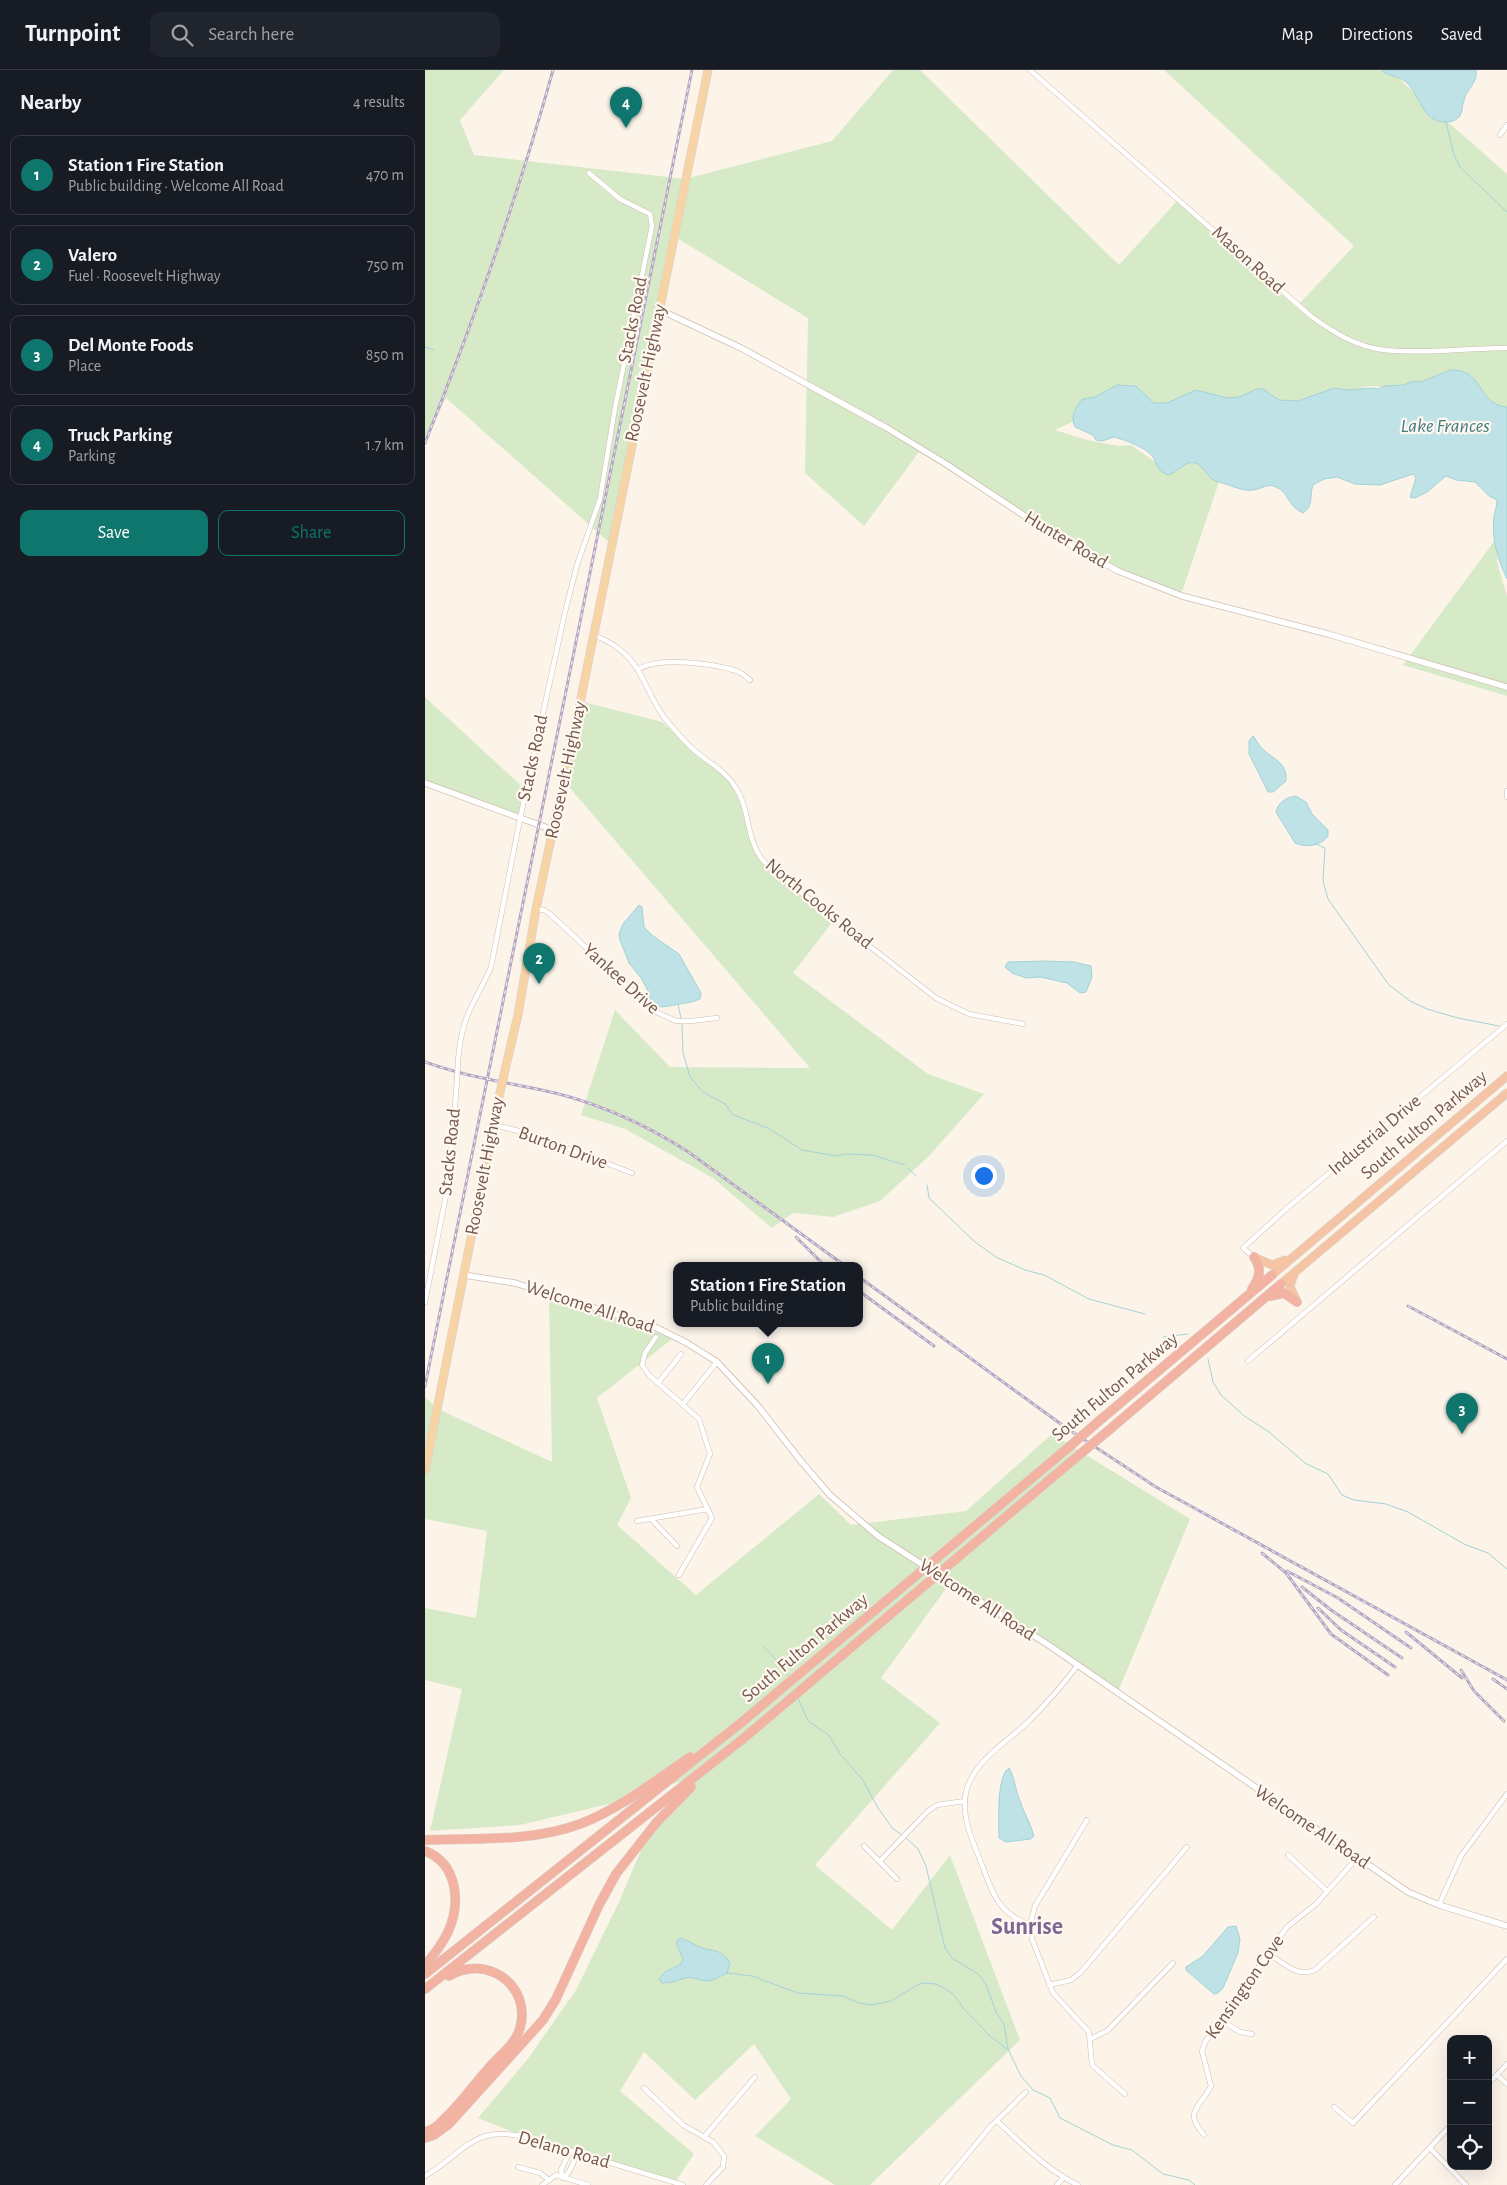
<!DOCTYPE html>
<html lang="en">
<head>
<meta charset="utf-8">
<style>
	body { margin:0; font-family:"Alegreya Sans",sans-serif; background:#20242c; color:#f1f3f6 }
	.controls { position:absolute; right:15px; bottom:15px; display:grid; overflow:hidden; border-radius:10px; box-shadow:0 5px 20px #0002 }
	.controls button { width:45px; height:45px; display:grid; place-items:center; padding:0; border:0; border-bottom:1px solid #363941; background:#171b24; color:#f1f3f6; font:25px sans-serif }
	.you { position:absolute; left:558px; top:1105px; width:18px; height:18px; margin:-12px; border:4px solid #fff; border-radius:50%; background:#1a73e8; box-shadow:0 0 0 8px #1a73e833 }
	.badge { display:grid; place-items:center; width:32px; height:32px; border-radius:50%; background:#0f766e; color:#fff; font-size:16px; font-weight:700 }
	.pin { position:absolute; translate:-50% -41px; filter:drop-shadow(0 1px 2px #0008) }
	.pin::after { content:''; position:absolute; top:26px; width:18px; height:15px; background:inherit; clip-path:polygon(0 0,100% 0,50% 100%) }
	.popup { position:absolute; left:248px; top:1192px; width:190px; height:65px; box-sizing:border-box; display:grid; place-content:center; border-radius:10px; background:#171b24; filter:drop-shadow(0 1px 4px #0005); font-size:16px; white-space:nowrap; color:#9ea1a6 }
	.popup b { font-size:19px; color:#f1f3f6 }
	.popup::after { content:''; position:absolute; left:50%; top:100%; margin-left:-10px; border:10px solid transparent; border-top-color:#171b24 }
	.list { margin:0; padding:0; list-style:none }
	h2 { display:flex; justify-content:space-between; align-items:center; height:65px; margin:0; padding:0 20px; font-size:21px }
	h2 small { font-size:16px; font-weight:400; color:#9ea1a6 }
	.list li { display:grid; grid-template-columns:32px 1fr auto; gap:15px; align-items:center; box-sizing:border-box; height:80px; margin:0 10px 10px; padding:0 10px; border:1px solid #363941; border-radius:10px }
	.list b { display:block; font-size:19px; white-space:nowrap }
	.list p { margin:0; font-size:16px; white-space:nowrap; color:#9ea1a6 }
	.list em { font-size:16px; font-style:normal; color:#9ea1a6 }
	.actions { display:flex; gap:10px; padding:15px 20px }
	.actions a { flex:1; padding:11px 0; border:1px solid #0f766e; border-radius:10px; text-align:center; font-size:18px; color:#0f766e }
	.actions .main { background:#0f766e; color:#fff }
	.icon { flex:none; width:28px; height:28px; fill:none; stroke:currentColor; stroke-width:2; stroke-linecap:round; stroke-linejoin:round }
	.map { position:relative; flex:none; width:1082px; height:2115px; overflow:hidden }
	header { display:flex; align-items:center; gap:30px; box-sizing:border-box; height:70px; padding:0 25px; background:#171b24; border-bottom:1px solid #363941 }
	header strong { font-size:24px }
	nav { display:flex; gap:28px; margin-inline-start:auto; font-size:18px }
	.search { width:350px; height:45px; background:#20242c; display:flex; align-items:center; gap:12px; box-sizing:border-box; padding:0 18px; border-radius:10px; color:#9ea1a6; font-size:19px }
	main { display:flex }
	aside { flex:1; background:#171b24 }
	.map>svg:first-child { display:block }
	.green { fill:#d7eac8 }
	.water { fill:#bee2e5; stroke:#a4d2d7 }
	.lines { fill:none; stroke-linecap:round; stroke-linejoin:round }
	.stream { stroke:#a4d2d7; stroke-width:1 }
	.minor-casing { stroke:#d0bdb1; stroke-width:5.5 }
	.tertiary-casing { stroke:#d0bdb1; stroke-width:7 }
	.primary-casing { stroke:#d9d1cd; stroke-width:9 }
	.trunk-casing { stroke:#d9d1cd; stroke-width:9 }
	.motorway-casing { stroke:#d9d1cd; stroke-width:10 }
	.minor { stroke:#fff; stroke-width:4.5 }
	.tertiary { stroke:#fff; stroke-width:5.5 }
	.primary { stroke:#f7d4a5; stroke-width:8 }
	.trunk { stroke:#f5c4a4; stroke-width:8 }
	.motorway { stroke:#f3b3a3; stroke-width:9 }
	.rail-casing { stroke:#b6a7c6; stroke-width:3 }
	.rail { stroke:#fef8f0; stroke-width:1; stroke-dasharray:4; stroke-linecap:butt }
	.minor-bridge-casing { stroke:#d0bdb1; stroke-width:5.5; stroke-linecap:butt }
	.tertiary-bridge-casing { stroke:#d0bdb1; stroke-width:7; stroke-linecap:butt }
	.primary-bridge-casing { stroke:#d9d1cd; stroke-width:9; stroke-linecap:butt }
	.motorway-bridge-casing { stroke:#d9d1cd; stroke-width:10; stroke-linecap:butt }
	.minor-bridge { stroke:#fff; stroke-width:4.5 }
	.tertiary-bridge { stroke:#fff; stroke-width:5.5 }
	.primary-bridge { stroke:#f7d4a5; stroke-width:8 }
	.motorway-bridge { stroke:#f3b3a3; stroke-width:9 }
	.labels { text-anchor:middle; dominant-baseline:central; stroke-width:4.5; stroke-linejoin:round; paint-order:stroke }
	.street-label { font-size:19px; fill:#76594d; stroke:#fef8f0 }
	.water-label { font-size:20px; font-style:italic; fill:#447b81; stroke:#fef8f0 }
	.district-label { font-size:24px; font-weight:bold; fill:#806692; stroke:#fef8f0 }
</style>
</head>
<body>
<header>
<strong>Turnpoint</strong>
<div class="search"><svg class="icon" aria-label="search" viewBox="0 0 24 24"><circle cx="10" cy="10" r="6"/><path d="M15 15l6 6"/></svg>Search here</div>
<nav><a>Map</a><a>Directions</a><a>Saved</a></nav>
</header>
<main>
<aside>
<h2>Nearby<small>4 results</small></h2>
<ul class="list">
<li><span class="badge">1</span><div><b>Station 1 Fire Station</b><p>Public building · Welcome All Road</p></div><em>470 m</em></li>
<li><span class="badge">2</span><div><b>Valero</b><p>Fuel · Roosevelt Highway</p></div><em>750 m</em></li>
<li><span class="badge">3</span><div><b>Del Monte Foods</b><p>Place</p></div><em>850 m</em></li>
<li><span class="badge">4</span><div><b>Truck Parking</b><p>Parking</p></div><em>1.7 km</em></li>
</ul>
<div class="actions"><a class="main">Save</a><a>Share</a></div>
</aside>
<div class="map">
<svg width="1082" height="2115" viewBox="0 0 1082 2115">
	<rect width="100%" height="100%" fill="#fcf4e9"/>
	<g class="green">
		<polygon points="0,0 79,0 35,50 49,85 260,109 407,71 468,0 495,0 694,195 752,131 871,237 929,176 739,0 964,0 1082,104 1082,339 1004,315 973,318 946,316 920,321 900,321 884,330 737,340 706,314 691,323 670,341 630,360 662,370 694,376 706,375 739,398 774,391 794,412 755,528 660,484 494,382 439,456 380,403 383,248 252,168 238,242 186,474 21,328 0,371"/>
		<polygon points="1073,466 1072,492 1082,526 1082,626 978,595"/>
		<polygon points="0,627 102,721 95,750 0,712"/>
		<polygon points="151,630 237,652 263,675 300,703 313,722 339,793 410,849 368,903 503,1004 559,1024 503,1087 455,1131 408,1147 368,1143 347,1158 288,1108 200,1059 156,1045 190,940 245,997 385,998 139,711"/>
		<path d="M 124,1228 L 189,1244 L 247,1269 L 172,1328 L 206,1428 L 192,1455 L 271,1525 L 394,1424 L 426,1455 L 541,1441 L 627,1364 L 765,1449 L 693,1622 C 636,1586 579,1553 523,1516 L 456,1608 L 515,1653 L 390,1795 L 467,1860 L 525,1785 L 595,1970 L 445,2115 L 410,2115 L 330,2066 L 366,2029 L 329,1974 L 270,2030 L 219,1982 L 195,2021 L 269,2084 L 251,2111 L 108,2070 L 53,2048 L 102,1990 L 151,1920 L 194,1832 L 225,1759 L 263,1709 L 188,1733 L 95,1755 L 5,1761 L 37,1619 L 0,1610 L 0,1538 L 51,1548 L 62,1461 L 0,1449 L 0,1327 L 13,1339 L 127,1392 Z"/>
	</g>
	<g class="water">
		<path d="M 956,0 L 1051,0 C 1053,13 1042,18 1039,30 C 1037,35 1038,40 1035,46 C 1031,50 1028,52 1021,52 C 996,52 996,25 981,12 C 973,6 963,6 956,0 Z"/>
		<path d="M 1025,300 C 1061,299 1050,334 1082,337 L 1082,509 C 1073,490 1066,468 1069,446 C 1070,441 1072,436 1072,430 L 1064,426 L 1050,412 L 1031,410 L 1021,406 L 1002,422 L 990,428 L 985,427 L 991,408 L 988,404 L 955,415 L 930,414 L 912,407 L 899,409 L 888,415 C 884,426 889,436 878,443 C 862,436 864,422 851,417 C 842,413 837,419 828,420 C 816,422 802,413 790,411 C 780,406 776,387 761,394 C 755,397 751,402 744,405 C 728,400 734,390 723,382 C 714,375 700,370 689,367 L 677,371 L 671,370 L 668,365 L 650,357 C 645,347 650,337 658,329 L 670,327 L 692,315 L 711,316 L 729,333 L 742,333 L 771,320 L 802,328 L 814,327 L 832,319 L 838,319 L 854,330 L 873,331 L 909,318 L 922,320 L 947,318 L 953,319 L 959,316 L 978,315 L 989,311 L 996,312 Z"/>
		<path d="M 828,666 C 832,671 835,678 841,682 C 852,691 862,694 861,711 L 848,722 L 843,722 L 824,684 L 824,671 Z"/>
		<path d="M 871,726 L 881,732 L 887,744 L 903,760 L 903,766 C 896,776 881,778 870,773 L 851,742 C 853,732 862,727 871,726 Z"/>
		<polygon points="214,835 217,837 219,857 228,866 254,884 276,923 275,929 267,932 237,937 229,935 226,932 222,919 216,908 204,893 195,870 194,864 198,854"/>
		<polygon points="619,891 649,892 666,896 667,907 661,922 655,923 642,913 615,907 601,908 587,903 580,897 582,893 584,892"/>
		<path d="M 584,1698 C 590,1708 590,1718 594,1728 C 598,1741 605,1752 609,1766 L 606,1769 L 581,1772 L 574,1768 C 574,1753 571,1706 584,1698 Z"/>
		<polygon points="811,1856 815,1869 813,1883 798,1918 793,1923 789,1924 761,1900 761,1897 778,1886 803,1857"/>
		<path d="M 254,1868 C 261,1869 267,1874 273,1876 C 288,1883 295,1877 305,1893 L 302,1903 L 288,1910 L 280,1911 L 264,1907 L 247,1912 L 237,1913 L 234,1909 L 240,1902 L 256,1894 L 258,1889 L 251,1873 Z"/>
	</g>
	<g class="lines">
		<g class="stream">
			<polyline points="1021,52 1029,85 1035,97 1082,142"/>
			<polyline points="0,277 9,280"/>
			<polyline points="891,774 900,778 898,811 903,829 964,915 985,931 1002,939 1033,948 1074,956"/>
			<polyline points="253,934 256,948"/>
			<polyline points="257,954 258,983 265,1007 278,1022 300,1034 308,1045 343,1058 377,1080 411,1086 420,1084 447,1085 480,1095"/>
			<polyline points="483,1098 491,1106"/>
			<polyline points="502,1115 504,1128 550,1172 571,1187 600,1200 619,1205 664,1229 720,1244"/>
			<polyline points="738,1267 763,1264"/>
			<polyline points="783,1289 788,1312 796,1325 818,1345 844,1362 880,1393 903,1404 917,1425 929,1430 961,1434 983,1442 1039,1474 1063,1483 1082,1499"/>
			<polyline points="338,1576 354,1593 365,1608"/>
			<polyline points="373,1628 383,1651 404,1665 415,1684 437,1709 453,1738 468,1759 477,1765"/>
			<polyline points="480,1767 493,1779 501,1796 520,1878 527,1888 553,1904 561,1914 571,1942 579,1954 583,1979 596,2006 608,2020 625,2028 635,2048 688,2075 707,2080 738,2104 764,2110 770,2115"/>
			<polyline points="302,1903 327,1906 373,1923 418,1926 434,1933 447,1935 466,1931 492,1915 498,1913 511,1914 527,1923 539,1939 564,1965 582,1979"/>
		</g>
		<defs>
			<g id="minor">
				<path d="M 605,0 L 887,247 C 908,262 932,277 959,280 C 998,284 1043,278 1082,278"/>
				<polyline points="1075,65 1082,55"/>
				<path d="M 169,565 C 224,587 215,623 248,658 C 255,666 262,674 269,680 C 284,693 301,701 311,718 C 324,738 321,763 333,783 C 337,791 344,797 351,803 L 511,928 L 544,944 L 598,954"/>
				<path d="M 214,599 C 235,586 289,594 312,601 C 317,603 321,607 325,610"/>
				<polyline points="1082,721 1082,727"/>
				<polyline points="111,839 119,840 125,844 229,941 251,951 266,951 292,948"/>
				<path d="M 33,991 C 34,978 36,965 40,952 C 46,933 59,915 66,897 L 95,749 L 140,542 L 152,495 L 175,429 L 190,338 L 227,156 L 225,144 L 195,129 L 164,103"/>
				<polyline points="69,1055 102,1063 207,1103"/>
				<polyline points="829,1187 818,1178 861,1139 1082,954"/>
				<polyline points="0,1232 24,1110 32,1011"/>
				<polyline points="231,1267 220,1283 217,1295 225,1306 274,1349 285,1384 272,1417 287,1448 254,1505"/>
				<polyline points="823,1291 1082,1071"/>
				<polyline points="233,1313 256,1284"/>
				<polyline points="258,1334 292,1292"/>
				<polyline points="226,1449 252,1476"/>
				<polyline points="212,1451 283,1439"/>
				<polyline points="662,1750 610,1836 605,1855 607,1869 628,1923 664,1962 667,1995 700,2024"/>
				<polyline points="439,1776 472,1809"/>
				<polyline points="863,1785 902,1821"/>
				<polyline points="455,1791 503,1741 512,1735 540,1731"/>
				<polyline points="1014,1835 1036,1786 1082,1724"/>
				<path d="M 605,1855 C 573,1843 568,1824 557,1795 C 549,1774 538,1752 540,1729 C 543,1694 581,1673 604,1651 C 621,1634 637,1616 652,1596"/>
				<path d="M 843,1883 C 858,1893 872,1908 890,1900 L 949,1847"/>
				<polyline points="624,1915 646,1910 655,1903 762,1777"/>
				<polyline points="796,1950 815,1962 827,1964"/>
				<polyline points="665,1969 682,1961 748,1893"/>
				<polyline points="1072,2005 1082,2014"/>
				<polyline points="1063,2014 1082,1994"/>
				<polyline points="219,2018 258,2055 288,2072 299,2086 298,2097 281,2115"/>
				<polyline points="909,2037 928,2053 1082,1889"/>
				<path d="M 572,2051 C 598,2075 622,2100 653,2115"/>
				<path d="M 779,2065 C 758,2041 775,2038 786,2016 L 777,1981 L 780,1972 L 862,1857 L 891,1834 L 932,1788"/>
				<polyline points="279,2067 330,2007"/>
				<polyline points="1005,2078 1041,2115"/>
				<polygon points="148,2082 151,2087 144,2102 138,2108 136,2100 144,2083"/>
				<polyline points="93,2097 115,2103 124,2110"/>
				<path d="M 0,2106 C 39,2084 47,2054 100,2067 L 258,2115"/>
				<polyline points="117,2115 131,2105 163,2115"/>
				<polyline points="517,2115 566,2056 601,2022"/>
				<polyline points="632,2115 638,2108"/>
				<polyline points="970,2115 1026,2055"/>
			</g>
			<g id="tertiary">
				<polyline points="235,240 316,278 462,358 521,394 630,466 693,501 757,526 903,564 1082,617"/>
				<polyline points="0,713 128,760"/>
				<polyline points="39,1205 90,1213 230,1257 262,1273 292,1292 333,1336 375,1390 405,1425 453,1466 487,1488"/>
				<polyline points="528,1514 625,1576 983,1822 1014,1835 1082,1856"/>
			</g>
			<g id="primary">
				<polyline points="80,1000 93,945 111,839 154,638 283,0"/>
				<polyline points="0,1400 73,1032"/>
			</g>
			<g id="trunk">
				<polyline points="829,1187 847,1195 860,1190"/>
				<polyline points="869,1204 865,1216 872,1232"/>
				<polyline points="847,1205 1082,1006"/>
				<polyline points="856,1214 1082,1023"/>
			</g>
			<g id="motorway">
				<path d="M 827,1219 C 835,1207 837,1199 829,1187"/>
				<polyline points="845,1226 859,1223 872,1232"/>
				<polyline points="674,1351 847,1205"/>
				<polyline points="684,1360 856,1214"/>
				<path d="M 0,1770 C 50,1768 107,1772 155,1754 C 194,1739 230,1711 265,1687"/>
				<path d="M 0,1781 C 33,1794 36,1833 23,1862 C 17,1874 9,1885 0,1895"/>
				<polyline points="0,1904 317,1652 644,1377"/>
				<polyline points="0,1919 319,1668 648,1390"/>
				<path d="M 0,2062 C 6,2060 12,2057 16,2052 C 33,2037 47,2017 62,2000 C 73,1986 90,1976 95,1958 C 107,1916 62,1883 24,1906"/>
				<polyline points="0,2068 9,2065 24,2054 118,1950 131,1929 174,1835 191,1804 231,1753 266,1717"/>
			</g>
		</defs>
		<use href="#minor" class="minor-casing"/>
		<use href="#tertiary" class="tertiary-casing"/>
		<use href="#primary" class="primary-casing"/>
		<use href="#trunk" class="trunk-casing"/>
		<use href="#motorway" class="motorway-casing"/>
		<use href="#minor" class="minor"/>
		<use href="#tertiary" class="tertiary"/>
		<use href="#primary" class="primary"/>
		<use href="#trunk" class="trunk"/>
		<use href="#motorway" class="motorway"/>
		<defs>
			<g id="rail">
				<path d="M 0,373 C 49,250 93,127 128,0"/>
				<path d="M 0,992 C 43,1008 89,1013 134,1024 C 180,1036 221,1055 262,1081 L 419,1195"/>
				<polyline points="371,1167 399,1195"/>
				<polyline points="434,1207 640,1357 731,1417 1082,1610"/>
				<polyline points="434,1221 509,1276"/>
				<polyline points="983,1236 1082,1289"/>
				<polyline points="0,1316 267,0"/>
				<polyline points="837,1483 861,1503 906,1564 963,1605"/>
				<polyline points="862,1501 913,1528 986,1578"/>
				<polyline points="877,1517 906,1540 977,1588"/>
				<polyline points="893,1538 916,1560 970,1597"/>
				<polyline points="981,1562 1037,1608"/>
				<polyline points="1036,1600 1049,1621 1079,1651"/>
				<polyline points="1068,1609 1082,1619"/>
			</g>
		</defs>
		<use href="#rail" class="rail-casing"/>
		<use href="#rail" class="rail"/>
		<defs>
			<polyline id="minor-bridge" points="32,1011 33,991"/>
			<polyline id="tertiary-bridge" points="487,1488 528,1514"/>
			<polyline id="primary-bridge" points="73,1032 80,1000"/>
			<g id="motorway-bridge">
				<polyline points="644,1377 674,1351"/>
				<polyline points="648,1390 684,1360"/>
			</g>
		</defs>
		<use href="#minor-bridge" class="minor-bridge-casing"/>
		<use href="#tertiary-bridge" class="tertiary-bridge-casing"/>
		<use href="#primary-bridge" class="primary-bridge-casing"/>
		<use href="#motorway-bridge" class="motorway-bridge-casing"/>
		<use href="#minor-bridge" class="minor-bridge"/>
		<use href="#tertiary-bridge" class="tertiary-bridge"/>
		<use href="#primary-bridge" class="primary-bridge"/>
		<use href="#motorway-bridge" class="motorway-bridge"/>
	</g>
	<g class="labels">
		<g class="street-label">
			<text transform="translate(823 190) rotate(42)">Mason Road</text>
			<text transform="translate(208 250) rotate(-79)">Stacks Road</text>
			<text transform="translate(221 303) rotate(-78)">Roosevelt Highway</text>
			<text transform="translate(641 470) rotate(31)">Hunter Road</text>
			<text transform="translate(108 688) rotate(-78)">Stacks Road</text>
			<text transform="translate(141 700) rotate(-78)">Roosevelt Highway</text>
			<text transform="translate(394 834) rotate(39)">North Cooks Road</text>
			<text transform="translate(196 909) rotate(42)">Yankee Drive</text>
			<text transform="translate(999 1055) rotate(-40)">South Fulton Parkway</text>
			<text transform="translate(950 1065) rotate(-40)">Industrial Drive</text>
			<text transform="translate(138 1078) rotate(20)">Burton Drive</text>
			<text transform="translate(25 1082) rotate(-84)">Stacks Road</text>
			<text transform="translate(60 1096) rotate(-79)">Roosevelt Highway</text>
			<text transform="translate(165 1237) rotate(18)">Welcome All Road</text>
			<text transform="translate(690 1317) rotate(-40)">South Fulton Parkway</text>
			<text transform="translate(552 1530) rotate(33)">Welcome All Road</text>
			<text transform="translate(380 1578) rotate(-40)">South Fulton Parkway</text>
			<text transform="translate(887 1757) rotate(34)">Welcome All Road</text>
			<text transform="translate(820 1917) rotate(-55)">Kensington Cove</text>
			<text transform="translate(139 2080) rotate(16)">Delano Road</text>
		</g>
		<g class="water-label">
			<text x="1020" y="356">Lake Frances</text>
		</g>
		<g class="district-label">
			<text x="602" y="1857">Sunrise</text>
		</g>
	</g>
</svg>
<div class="controls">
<button>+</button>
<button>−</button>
<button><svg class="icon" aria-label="locate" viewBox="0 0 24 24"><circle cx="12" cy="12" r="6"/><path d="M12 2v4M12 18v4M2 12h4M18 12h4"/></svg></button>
</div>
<div class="you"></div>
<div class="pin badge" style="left:343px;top:1314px">1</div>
<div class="popup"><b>Station 1 Fire Station</b>Public building</div>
<div class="pin badge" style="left:114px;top:914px">2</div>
<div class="pin badge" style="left:1037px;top:1364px">3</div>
<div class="pin badge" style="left:201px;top:58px">4</div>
</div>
</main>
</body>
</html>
